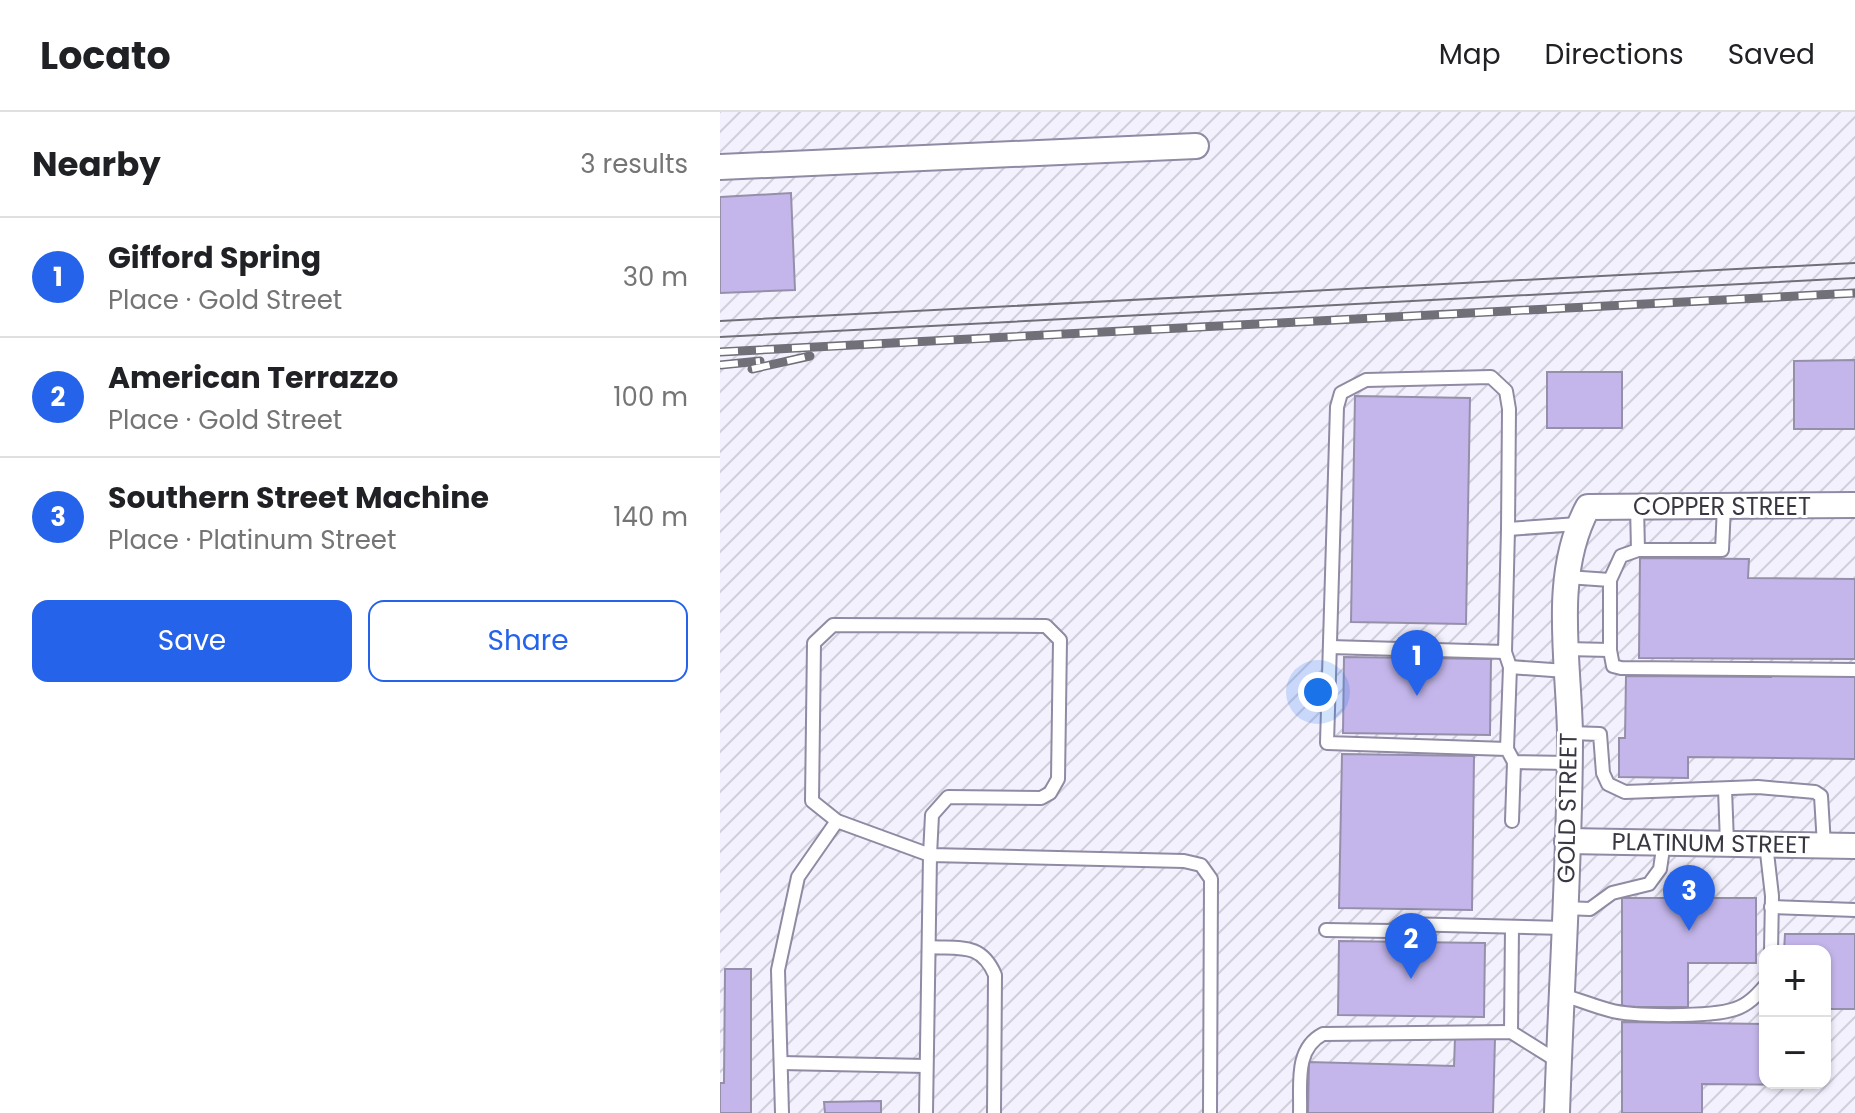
<!DOCTYPE html>
<html lang="en">
<head>
<meta charset="utf-8">
<style>
	body { margin:0; font-family:Poppins,sans-serif; background:#f2f2f2; color:#202124 }
	.controls { position:absolute; right:24px; bottom:24px; display:grid; overflow:hidden; border-radius:16px; box-shadow:0 2px 6px #0004 }
	.controls button { width:72px; height:72px; display:grid; place-items:center; padding:0; border:0; border-bottom:2px solid #e0e0e0; background:#fff; color:#202124; font:40px sans-serif }
	.you { position:absolute; left:598px; top:580px; width:28px; height:28px; margin:-20px; border:6px solid #fff; border-radius:50%; background:#1a73e8; box-shadow:0 0 0 12px #1a73e833 }
	.badge { display:grid; place-items:center; width:52px; height:52px; border-radius:50%; background:#2563eb; color:#fff; font-size:26px; font-weight:700 }
	.pin { position:absolute; translate:-50% -66px; filter:drop-shadow(0 2px 4px #0008) }
	.pin::after { content:''; position:absolute; top:42px; width:28px; height:24px; background:inherit; clip-path:polygon(0 0,100% 0,50% 100%) }
	.list { margin:0; padding:0; list-style:none }
	h2 { display:flex; justify-content:space-between; align-items:center; height:104px; margin:0; padding:0 32px; font-size:34px }
	h2 small { font-size:26px; font-weight:400; color:#757577 }
	.list li { display:grid; grid-template-columns:52px 1fr auto; gap:24px; align-items:center; box-sizing:border-box; height:120px; padding:0 32px; border-top:2px solid #e0e0e0 }
	.list b { display:block; font-size:30px; white-space:nowrap }
	.list p { margin:0; font-size:26px; white-space:nowrap; color:#757577 }
	.list em { font-size:26px; font-style:normal; color:#757577 }
	.actions { display:flex; gap:16px; padding:24px 32px }
	.actions a { flex:1; padding:18px 0; border:2px solid #2563eb; border-radius:16px; text-align:center; font-size:28px; color:#2563eb }
	.actions .main { background:#2563eb; color:#fff }
	.map { position:relative; flex:none; width:1135px; height:1001px; overflow:hidden }
	header { display:flex; align-items:center; gap:48px; box-sizing:border-box; height:112px; padding:0 40px; background:#fff; border-bottom:2px solid #e0e0e0 }
	header strong { font-size:38px }
	nav { display:flex; gap:44px; margin-inline-start:auto; font-size:28px }
	main { display:flex }
	aside { flex:1; background:#fff }
	.map>svg:first-child { display:block }
	.industrial { fill:url(#industrial-furrows); fill-rule:evenodd }
	.building { fill:#c4b6eb; stroke:#968fa9; stroke-width:2 }
	.lines { fill:none; stroke-linecap:round; stroke-linejoin:round }
	.lane-casing { stroke:#908aa3; stroke-width:16 }
	.street-casing { stroke:#908aa3; stroke-width:28 }
	.lane { stroke:#fff; stroke-width:12 }
	.street { stroke:#fff; stroke-width:24 }
	.tram { stroke:#716f77; stroke-width:2 }
	.rail-casing { stroke:#716f77; stroke-width:9 }
	.rail { stroke:#fff; stroke-width:6; stroke-dasharray:18; stroke-linecap:butt }
	.labels { text-anchor:middle; dominant-baseline:central; stroke-width:6; stroke-linejoin:round; paint-order:stroke }
	.street-label { font-size:24px; fill:#3a3742; stroke:#fff }
</style>
</head>
<body>
<header>
<strong>Locato</strong>
<nav><a>Map</a><a>Directions</a><a>Saved</a></nav>
</header>
<main>
<aside>
<h2>Nearby<small>3 results</small></h2>
<ul class="list">
<li><span class="badge">1</span><div><b>Gifford Spring</b><p>Place · Gold Street</p></div><em>30 m</em></li>
<li><span class="badge">2</span><div><b>American Terrazzo</b><p>Place · Gold Street</p></div><em>100 m</em></li>
<li><span class="badge">3</span><div><b>Southern Street Machine</b><p>Place · Platinum Street</p></div><em>140 m</em></li>
</ul>
<div class="actions"><a class="main">Save</a><a>Share</a></div>
</aside>
<div class="map">
<svg width="1135" height="1001" viewBox="0 0 1135 1001">
	<defs>
		<pattern id="industrial-furrows" width="10" height="10" patternUnits="userSpaceOnUse" patternTransform="scale(2)"><rect width="10" height="10" fill="#f4f1ff"/><path d="M-1 1l2-2M0 10L10 0M9 11l2-2" fill="none" stroke="#d2cfdc"/></pattern>
	</defs>
	<rect width="100%" height="100%" fill="#fbfbfb"/>
	<path class="industrial" d="M 0,0 L 1135,0 L 1135,1001 L 0,1001 ZM 1045,839 L 1105,839 L 1105,971 L 1045,971 Z"/>
	<g class="building">
		<polygon points="71,81 75,178 0,181 0,85"/>
		<polygon points="1135,248 1135,317 1074,317 1074,249"/>
		<rect x="827" y="260" width="75" height="56"/>
		<polygon points="635,284 750,286 746,512 631,510"/>
		<polygon points="920,446 1029,447 1028,466 1135,467 1135,547 919,546"/>
		<polygon points="624,545 771,547 770,623 623,621"/>
		<polygon points="1051,561 1135,562 1135,647 968,645 968,666 899,665 899,626 905,626 906,564 1051,565"/>
		<polygon points="622,642 754,644 752,798 619,796"/>
		<polygon points="902,786 1036,786 1036,851 968,851 968,895 902,895"/>
		<polygon points="1065,822 1135,822 1135,897 1105,897 1105,839 1064,839"/>
		<polygon points="619,829 765,831 764,905 618,903"/>
		<polygon points="5,857 31,857 31,1001 0,1001 0,971 4,971"/>
		<polygon points="902,910 1045,912 1045,971 1075,973 982,972 982,1001 902,1001"/>
		<polygon points="735,925 775,926 773,1001 588,1001 589,950 734,954"/>
		<polygon points="161,989 161,1001 105,1001 104,990"/>
	</g>
	<g class="lines">
		<defs>
			<g id="lane">
				<polyline points="918,438 1002,438 1004,394"/>
				<polyline points="890,468 901,444 918,438 917,394"/>
				<polyline points="610,535 785,540 788,417"/>
				<polyline points="846,537 890,538 890,468 847,465"/>
				<polyline points="890,538 893,554 901,556 1135,558"/>
				<polyline points="785,540 790,555 787,637"/>
				<polyline points="790,555 846,559"/>
				<polyline points="850,621 880,622 883,661 888,672 905,680 1038,675 1095,680 1101,684 1104,733"/>
				<polyline points="849,651 794,650 787,637 607,631 617,295 621,281 646,268 771,265 786,279 789,297 788,417 858,412"/>
				<polyline points="1005,677 1007,731"/>
				<polyline points="792,709 794,650"/>
				<polyline points="1046,732 1052,784 1051,839"/>
				<polyline points="1051,795 1135,798"/>
				<polyline points="844,796 870,797 892,781 929,772 940,757 944,730"/>
				<polyline points="606,818 671,819 682,812 844,816"/>
				<path d="M 209,835 C 240,837 261,830 275,863 L 274,1001"/>
				<path d="M 841,883 C 858,887 873,894 889,898 C 913,905 992,905 1015,897 C 1028,893 1037,883 1045,874"/>
				<polyline points="791,920 792,815"/>
				<polyline points="61,951 206,954"/>
				<polyline points="62,1001 58,858 78,765 117,709"/>
				<polyline points="206,1001 210,743 212,703 228,685 321,686 330,681 338,667 340,528 326,514 113,513 94,531 92,689 117,709 210,743 464,749 481,753 491,767 490,1001"/>
				<path d="M 580,1001 C 581,973 574,937 603,922 L 791,920 L 839,950"/>
			</g>
			<g id="street">
				<polyline points="0,55 476,34"/>
				<polyline points="847,729 1135,734"/>
				<path d="M 837,1001 C 841,875 850,749 850,623 C 849,549 831,463 868,395 L 1135,393"/>
			</g>
		</defs>
		<use href="#lane" class="lane-casing"/>
		<use href="#street" class="street-casing"/>
		<use href="#lane" class="lane"/>
		<use href="#street" class="street"/>
		<g class="tram">
			<polyline points="0,209 1135,151"/>
			<polyline points="0,225 1135,166"/>
		</g>
		<defs>
			<g id="rail">
				<polyline points="0,240 1135,181"/>
				<polyline points="0,253 40,249"/>
				<polyline points="32,257 90,244"/>
			</g>
		</defs>
		<use href="#rail" class="rail-casing"/>
		<use href="#rail" class="rail"/>
	</g>
	<g class="labels">
		<g class="street-label">
			<text x="1002" y="394">COPPER STREET</text>
			<text transform="translate(847 696) rotate(-89)">GOLD STREET</text>
			<text transform="translate(991 731) rotate(1)">PLATINUM STREET</text>
		</g>
	</g>
</svg>
<div class="controls">
<button>+</button>
<button>−</button>
</div>
<div class="you"></div>
<div class="pin badge" style="left:697px;top:584px">1</div>
<div class="pin badge" style="left:691px;top:867px">2</div>
<div class="pin badge" style="left:969px;top:819px">3</div>
</div>
</main>
</body>
</html>
